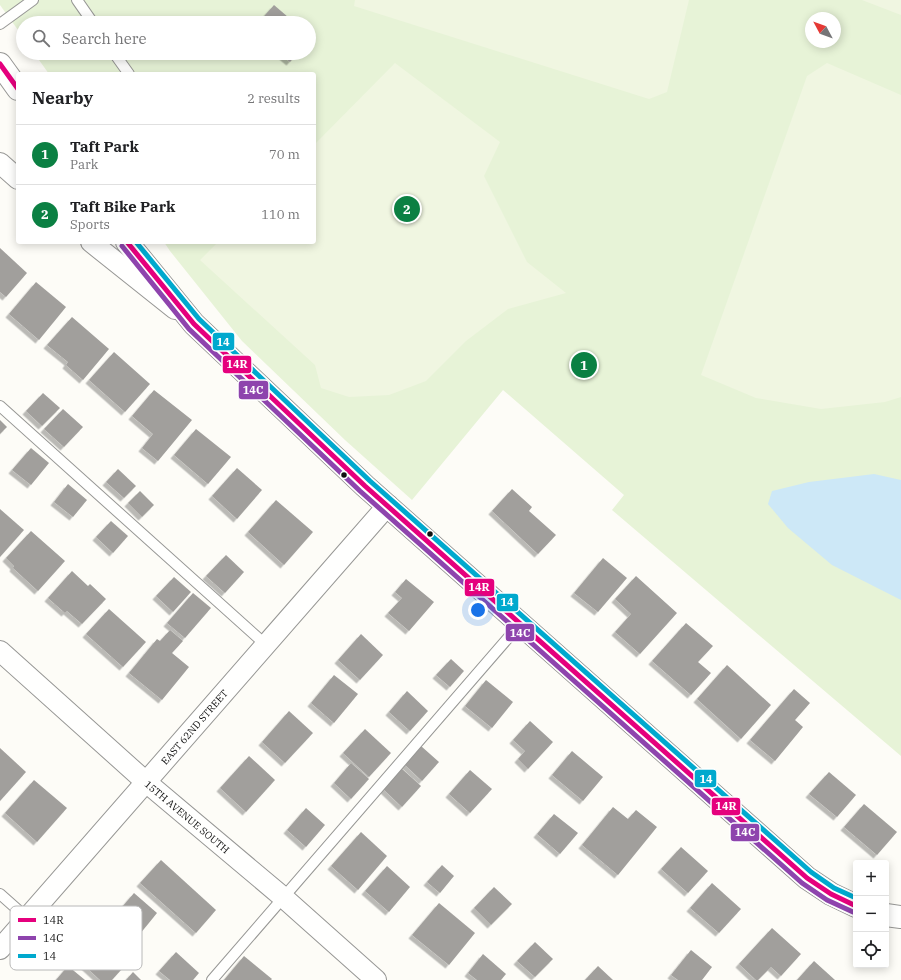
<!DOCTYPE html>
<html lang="en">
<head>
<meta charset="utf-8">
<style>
	body { margin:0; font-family:"IBM Plex Serif",serif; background:#f6f6f6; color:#202124 }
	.controls { position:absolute; right:12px; bottom:12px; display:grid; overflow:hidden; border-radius:4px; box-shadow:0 2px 10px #0003 }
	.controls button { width:36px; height:36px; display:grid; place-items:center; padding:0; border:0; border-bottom:1px solid #e0e0e0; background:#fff; color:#202124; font:20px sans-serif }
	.compass { position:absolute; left:805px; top:12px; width:36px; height:36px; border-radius:50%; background:#fff; box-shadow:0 2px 10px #0003; rotate:311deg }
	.you { position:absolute; left:478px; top:610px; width:14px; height:14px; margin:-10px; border:3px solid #fff; border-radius:50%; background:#1a73e8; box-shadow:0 0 0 6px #1a73e833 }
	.badge { display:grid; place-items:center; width:26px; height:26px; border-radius:50%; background:#0b8043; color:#fff; font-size:13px; font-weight:700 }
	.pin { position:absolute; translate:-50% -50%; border:2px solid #fff; box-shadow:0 1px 4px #0006 }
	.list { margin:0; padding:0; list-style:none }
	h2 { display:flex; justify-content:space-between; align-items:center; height:52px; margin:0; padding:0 16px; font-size:17px }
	h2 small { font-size:13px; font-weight:400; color:#757577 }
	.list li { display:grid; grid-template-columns:26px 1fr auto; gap:12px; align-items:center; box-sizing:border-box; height:60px; padding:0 16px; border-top:1px solid #e0e0e0 }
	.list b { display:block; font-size:15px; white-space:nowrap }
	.list p { margin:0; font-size:13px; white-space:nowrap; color:#757577 }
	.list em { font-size:13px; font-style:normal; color:#757577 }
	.icon { flex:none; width:22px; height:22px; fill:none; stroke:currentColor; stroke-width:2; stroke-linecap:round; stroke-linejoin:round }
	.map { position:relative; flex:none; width:901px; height:980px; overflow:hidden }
	.search { position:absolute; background:#fff; box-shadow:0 2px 10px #0003; left:16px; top:16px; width:300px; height:44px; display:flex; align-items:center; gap:10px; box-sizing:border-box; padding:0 14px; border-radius:22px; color:#757577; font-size:15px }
	.panel { position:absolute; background:#fff; box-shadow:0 2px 10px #0003; left:16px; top:72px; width:300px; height:172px; border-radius:4px }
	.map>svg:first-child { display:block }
	.green { fill:#e7f3d7; fill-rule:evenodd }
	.pitch { fill:#f0f6e1 }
	.water { fill:#cde8f7 }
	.building { fill:#a19f9c; filter:url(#shadow) }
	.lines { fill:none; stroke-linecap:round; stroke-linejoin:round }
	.service-casing { stroke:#979795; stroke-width:12 }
	.minor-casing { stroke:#979795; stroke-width:22 }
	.tertiary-casing { stroke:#979795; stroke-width:24 }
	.service { stroke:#fffffe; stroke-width:10 }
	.minor { stroke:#fffffe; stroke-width:20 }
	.tertiary { stroke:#fffffe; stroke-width:22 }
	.bus-1-casing { stroke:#fff; stroke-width:8 }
	.bus-2-casing { stroke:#fff; stroke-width:8 }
	.bus-3-casing { stroke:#fff; stroke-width:8 }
	.bus-1 { stroke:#e5007d; stroke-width:5 }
	.bus-2 { stroke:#8e44ad; stroke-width:5 }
	.bus-3 { stroke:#00a9ce; stroke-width:5 }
	.bus-dot { fill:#111; stroke:#fff; stroke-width:1.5 }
	.labels { text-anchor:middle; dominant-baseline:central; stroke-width:4; stroke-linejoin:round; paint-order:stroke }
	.street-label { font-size:10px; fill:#111; stroke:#fff }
	.key { fill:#fff; stroke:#b8b8b8; stroke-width:1 }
	.key-label { font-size:11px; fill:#111 }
	.line-badge { stroke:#fff; stroke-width:1.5 }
	.badge-label { font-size:11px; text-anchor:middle; font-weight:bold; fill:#fff }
</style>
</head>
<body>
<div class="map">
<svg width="901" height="980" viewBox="0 0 901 980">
	<defs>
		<filter id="shadow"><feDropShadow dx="-3.5" dy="3.5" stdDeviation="0" flood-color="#0004"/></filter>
	</defs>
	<rect width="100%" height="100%" fill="#fdfcf7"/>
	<path class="green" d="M 0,0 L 901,0 L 901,756 L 612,510 L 624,495 L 503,390 L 412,500 L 345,440 L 242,341 L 170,251 L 164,242 L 314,242 L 314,74 L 49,74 L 34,53 L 309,53 L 309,23 L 23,23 L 23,37 L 0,5 ZM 811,18 L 835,18 L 835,42 L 811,42 Z"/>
	<g class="pitch">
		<polygon points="355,0 689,0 667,92 649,99 354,6"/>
		<polygon points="862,0 901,0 901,15"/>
		<polygon points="395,63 500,142 484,176 527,262 566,293 508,309 466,341 426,381 389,395 349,397 321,388 315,365 200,260 218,242 314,242 314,145"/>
		<polygon points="827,63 901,95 901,397 885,402 821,409 756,398 701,375 807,76"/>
	</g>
	<polygon class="water" points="874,474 901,480 901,600 832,565 788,528 768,504 772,491 809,482"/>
	<g class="building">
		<polygon points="274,5 295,23 258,23"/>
		<polygon points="279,53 298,53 290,62"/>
		<polygon points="0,248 27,273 6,297 0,292"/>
		<polygon points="36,282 66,307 39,340 9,314"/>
		<polygon points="72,317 109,349 83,380 66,365 68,362 47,345"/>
		<polygon points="114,352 150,384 125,412 89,380"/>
		<polygon points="154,390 192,420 158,461 142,448 153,434 132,416"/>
		<polygon points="43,393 60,408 42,426 26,411"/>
		<polygon points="63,409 83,427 64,447 44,429"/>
		<polygon points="0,420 7,427 0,434"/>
		<polygon points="196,429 231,457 208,484 174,455"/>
		<polygon points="31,448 49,463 31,485 12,470"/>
		<polygon points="237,468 262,490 237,519 212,496"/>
		<polygon points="118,469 136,486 124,498 106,482"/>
		<polygon points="68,484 87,500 73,517 54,502"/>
		<polygon points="512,489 532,507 529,511 556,535 538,554 492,511"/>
		<polygon points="140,491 154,505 142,517 128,503"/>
		<polygon points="276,500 313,532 284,565 248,532"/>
		<polygon points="0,509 24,530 0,557"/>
		<polygon points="111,521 128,536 113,553 96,537"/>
		<polygon points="31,531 65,561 38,591 13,568 14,566 6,558"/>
		<polygon points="226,555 244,572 225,593 206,576"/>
		<polygon points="603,558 627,578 598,612 574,593"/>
		<polygon points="72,571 88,586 90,584 106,599 82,624 67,611 65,613 48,598"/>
		<polygon points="636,576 677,613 640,654 615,632 631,614 615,599"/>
		<polygon points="174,577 191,592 173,612 156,596"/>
		<polygon points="406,579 434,602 409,631 388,613 402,598 395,592"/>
		<polygon points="193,593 211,608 185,638 167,623"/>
		<polygon points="109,609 146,642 123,667 86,634"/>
		<polygon points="686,623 713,646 698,662 711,673 691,695 652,661"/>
		<polygon points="170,630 183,641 172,653 189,667 162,700 129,673 157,639 160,641"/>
		<polygon points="361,634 383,655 360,680 338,660"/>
		<polygon points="451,659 464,671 450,687 436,675"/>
		<polygon points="727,665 771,705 741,739 697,699"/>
		<polygon points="334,675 358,694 334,723 311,703"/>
		<polygon points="486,680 513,702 492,728 465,706"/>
		<polygon points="794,689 810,703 795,720 803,727 775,761 750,740"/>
		<polygon points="407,691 428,711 410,731 389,712"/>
		<polygon points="289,711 313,733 285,763 262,742"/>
		<polygon points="530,721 553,742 528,769 518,759 525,751 513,740"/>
		<polygon points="365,729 391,753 369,777 343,753"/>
		<polygon points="421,746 439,762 422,781 404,764"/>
		<polygon points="0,748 26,772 0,801"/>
		<polygon points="572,751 603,777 583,801 552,775"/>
		<polygon points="249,756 275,780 246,812 220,788"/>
		<polygon points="351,763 369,779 351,799 334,783"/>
		<polygon points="401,768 421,786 402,807 382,788"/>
		<polygon points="470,770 492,789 470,813 449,794"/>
		<polygon points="829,772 856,795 837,817 809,794"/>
		<polygon points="34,780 67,808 37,842 5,813"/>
		<polygon points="864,804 897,832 877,855 844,827"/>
		<polygon points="613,807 628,819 636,810 657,827 618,875 582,845"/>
		<polygon points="306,808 325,825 306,847 287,830"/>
		<polygon points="554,814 578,833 560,854 537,834"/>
		<polygon points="361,832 387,856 358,890 331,866"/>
		<polygon points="681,847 708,871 688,893 661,869"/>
		<polygon points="161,860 216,910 196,933 140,883"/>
		<polygon points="442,865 454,876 440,893 427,882"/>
		<polygon points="387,866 410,887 389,912 365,891"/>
		<polygon points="712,883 741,909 719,933 690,908"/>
		<polygon points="494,887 512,904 491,925 474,908"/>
		<polygon points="134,893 157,913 135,940 111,920"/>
		<polygon points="439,903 475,933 449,965 412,935"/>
		<polygon points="772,928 801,954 781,976 771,967 758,980 756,980 739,964"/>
		<polygon points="98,930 130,960 112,980 100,980 74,956"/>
		<polygon points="535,942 553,959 535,977 517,961"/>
		<polygon points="691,950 712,967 702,980 678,980 671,975"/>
		<polygon points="176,952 199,973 193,980 170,980 159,971"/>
		<polygon points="483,954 506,974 501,980 477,980 468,973"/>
		<polygon points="244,956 272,979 271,980 224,980"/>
		<polygon points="814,961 835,980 797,980"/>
		<polygon points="68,966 85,980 56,980"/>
		<polygon points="598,966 613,980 585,980"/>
		<polygon points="133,972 141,980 126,980"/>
	</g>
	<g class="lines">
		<defs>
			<g id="service">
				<polyline points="77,0 93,23"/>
				<polyline points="0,24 33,0"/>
				<polyline points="114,53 129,74"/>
				<polyline points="0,406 266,645"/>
				<polyline points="0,894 27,918"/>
				<polyline points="212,980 521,623"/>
			</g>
			<g id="minor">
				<polyline points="0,163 18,179"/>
				<polyline points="91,242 175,309"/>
				<path id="s1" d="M 0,651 L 146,782 L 284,898 L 376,980"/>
				<path id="s2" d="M 0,949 L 388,505"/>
			</g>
			<g id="tertiary">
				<polyline points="0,64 18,89"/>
				<polyline points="127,242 194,324 365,486 807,878 831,894 856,906"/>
				<polyline points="886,915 901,917"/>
			</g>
		</defs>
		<use href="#service" class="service-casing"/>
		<use href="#minor" class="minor-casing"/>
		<use href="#tertiary" class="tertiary-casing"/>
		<use href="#service" class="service"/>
		<use href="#minor" class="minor"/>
		<use href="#tertiary" class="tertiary"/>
		<defs>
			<g id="bus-1">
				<polyline points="0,64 18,89"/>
				<polyline points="127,242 194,324 365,486 807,878 831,894 856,906"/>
			</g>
			<polyline id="bus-2" points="122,246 189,329 360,491 802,883 827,900 853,912"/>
			<polyline id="bus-3" points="136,242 199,319 370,481 811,872 834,888 856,898"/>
		</defs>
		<use href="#bus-1" class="bus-1-casing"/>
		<use href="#bus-2" class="bus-2-casing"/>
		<use href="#bus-3" class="bus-3-casing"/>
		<use href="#bus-1" class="bus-1"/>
		<use href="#bus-2" class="bus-2"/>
		<use href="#bus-3" class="bus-3"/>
	</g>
	<g class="bus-dot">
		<circle cx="344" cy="475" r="3.5"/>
		<circle cx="430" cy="534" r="3.5"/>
	</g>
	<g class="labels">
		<g class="street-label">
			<text stroke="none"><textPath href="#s2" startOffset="295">EAST 62ND STREET</textPath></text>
			<text stroke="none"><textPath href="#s1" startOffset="250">15TH AVENUE SOUTH</textPath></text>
		</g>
	</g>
	<rect x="10" y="906" width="132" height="64" rx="6" class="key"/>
	<rect x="18" y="918" width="18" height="4" fill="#e5007d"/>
	<rect x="18" y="936" width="18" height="4" fill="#8e44ad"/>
	<rect x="18" y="954" width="18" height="4" fill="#00a9ce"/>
	<g class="key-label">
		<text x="43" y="924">14R</text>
		<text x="43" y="942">14C</text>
		<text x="43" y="960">14</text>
	</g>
	<g class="line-badge">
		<rect x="212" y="332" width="23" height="19" rx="4" fill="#00a9ce"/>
		<rect x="222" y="355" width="30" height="19" rx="4" fill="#e5007d"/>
		<rect x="238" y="380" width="31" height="20" rx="4" fill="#8e44ad"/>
		<rect x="464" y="578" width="31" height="19" rx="4" fill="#e5007d"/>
		<rect x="496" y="593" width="23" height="19" rx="4" fill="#00a9ce"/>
		<rect x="505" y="623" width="30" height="19" rx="4" fill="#8e44ad"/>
		<rect x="694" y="769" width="23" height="19" rx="4" fill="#00a9ce"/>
		<rect x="711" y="797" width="30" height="19" rx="4" fill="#e5007d"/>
		<rect x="730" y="823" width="30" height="19" rx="4" fill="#8e44ad"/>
	</g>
	<g class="badge-label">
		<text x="223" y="346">14</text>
		<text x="237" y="368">14R</text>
		<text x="253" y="394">14C</text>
		<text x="479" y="591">14R</text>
		<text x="507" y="606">14</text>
		<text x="520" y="637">14C</text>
		<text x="706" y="783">14</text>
		<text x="726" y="810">14R</text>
		<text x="745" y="836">14C</text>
	</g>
</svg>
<div class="controls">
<button>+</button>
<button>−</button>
<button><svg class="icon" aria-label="locate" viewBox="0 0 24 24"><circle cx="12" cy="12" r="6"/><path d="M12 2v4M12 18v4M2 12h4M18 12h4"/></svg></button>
</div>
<svg class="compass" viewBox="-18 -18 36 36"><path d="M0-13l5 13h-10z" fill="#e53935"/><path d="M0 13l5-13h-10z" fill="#757577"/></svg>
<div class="you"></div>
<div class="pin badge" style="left:584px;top:365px">1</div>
<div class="pin badge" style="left:407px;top:209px">2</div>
<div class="search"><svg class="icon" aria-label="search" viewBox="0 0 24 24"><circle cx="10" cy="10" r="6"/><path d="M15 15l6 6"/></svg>Search here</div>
<section class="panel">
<h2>Nearby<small>2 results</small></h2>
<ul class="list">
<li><span class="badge">1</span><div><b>Taft Park</b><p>Park</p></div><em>70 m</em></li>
<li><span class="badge">2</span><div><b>Taft Bike Park</b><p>Sports</p></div><em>110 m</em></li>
</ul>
</section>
</div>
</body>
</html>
